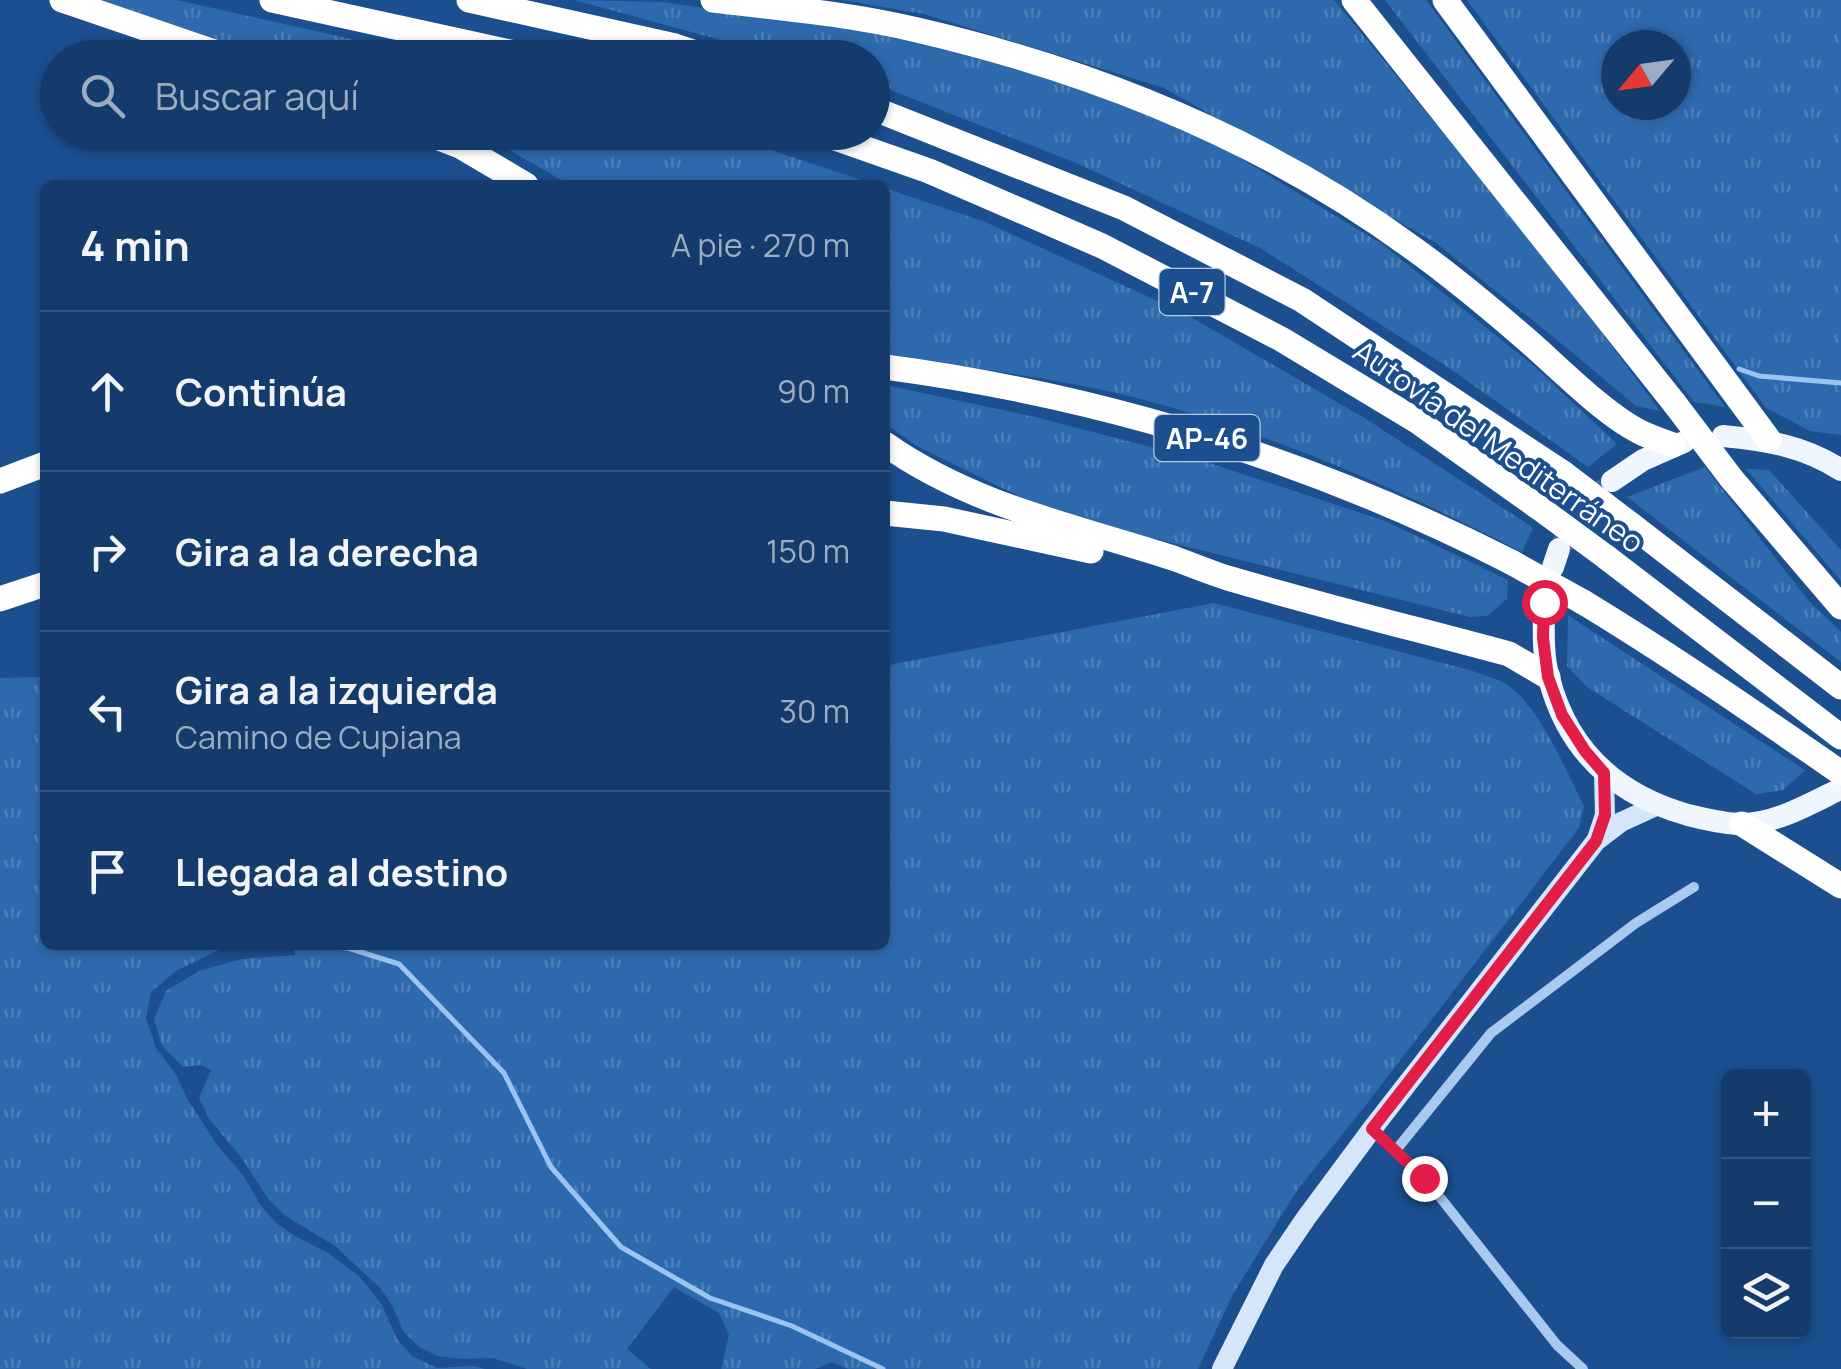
<!DOCTYPE html>
<html lang="es">
<head>
<meta charset="utf-8">
<style>
	body { margin:0; font-family:Manrope,sans-serif; background:#214673; color:#f1f3f6 }
	.controls { position:absolute; right:30px; bottom:30px; display:grid; overflow:hidden; border-radius:15px; box-shadow:0 2px 8px #0004 }
	.controls button { width:90px; height:90px; display:grid; place-items:center; padding:0; border:0; border-bottom:2px solid #33557e; background:#143b6b; color:#f1f3f6; font:50px sans-serif }
	.compass { position:absolute; left:1601px; top:30px; width:90px; height:90px; border-radius:50%; background:#143b6b; box-shadow:0 2px 8px #0004; rotate:241deg }
	.stop { position:absolute; width:30px; height:30px; margin:-22px; border:8px solid #e11d48; border-radius:50%; background:#fff }
	.stop.end { background:#e11d48; border-color:#fff; box-shadow:0 2px 10px #0008 }
	.list { margin:0; padding:0; list-style:none }
	h2 { display:flex; justify-content:space-between; align-items:center; height:130px; margin:0; padding:0 40px; font-size:42px }
	h2 small { font-size:32px; font-weight:400; color:#9dadc1 }
	.list li { display:grid; grid-template-columns:65px 1fr auto; gap:30px; align-items:center; box-sizing:border-box; height:160px; padding:0 40px; border-top:2px solid #33557e }
	.list b { display:block; font-size:38px; white-space:nowrap }
	.list p { margin:0; font-size:32px; white-space:nowrap; color:#9dadc1 }
	.list em { font-size:32px; font-style:normal; color:#9dadc1 }
	.icon { flex:none; width:55px; height:55px; fill:none; stroke:currentColor; stroke-width:2; stroke-linecap:round; stroke-linejoin:round }
	.map { position:relative; flex:none; width:1841px; height:1369px; overflow:hidden }
	.search { position:absolute; background:#143b6b; box-shadow:0 2px 8px #0004; left:40px; top:40px; width:850px; height:110px; display:flex; align-items:center; gap:25px; box-sizing:border-box; padding:0 35px; border-radius:55px; color:#9dadc1; font-size:38px }
	.panel { position:absolute; background:#143b6b; box-shadow:0 2px 8px #0004; left:40px; top:180px; width:850px; height:770px; border-radius:15px }
	.map>svg:first-child { display:block }
	.grass { fill:url(#grass-tufts); fill-rule:evenodd }
	.lines { fill:none; stroke-linecap:round; stroke-linejoin:round }
	.stream { stroke:#9cc4f0; stroke-width:5 }
	.primary-tunnel { stroke:#3d69a0; stroke-width:22; stroke-dasharray:22 11; stroke-linecap:butt }
	.minor { stroke:#a9c9ee; stroke-width:10 }
	.secondary { stroke:#d6e6fa; stroke-width:20 }
	.primary { stroke:#f0f6ff; stroke-width:22 }
	.motorway { stroke:#fff; stroke-width:25 }
	.motorway-bridge { stroke:#fff; stroke-width:25 }
	.route { stroke:#e11d48; stroke-width:12 }
	.labels { text-anchor:middle; dominant-baseline:central; stroke-width:8; stroke-linejoin:round; paint-order:stroke }
	.shield { fill:#1b4f8f; stroke:#bbcadd; stroke-width:2.5 }
	.shield-label { font-size:28px; font-weight:bold; fill:#fff }
	.street-label { font-size:30px; fill:#fff; stroke:#1b4f8f }
</style>
</head>
<body>
<div class="map">
<svg width="1841" height="1369" viewBox="0 0 1841 1369">
	<defs>
		<pattern id="grass-tufts" width="24" height="20" patternUnits="userSpaceOnUse" patternTransform="scale(2.5)"><rect width="24" height="20" fill="#2e69ad"/><path d="M3 7l-1-3M5 7V3M7 7l1-3M15 17l-1-3M17 17v-4M19 17l1-3" fill="none" stroke="#4d80b9"/></pattern>
	</defs>
	<rect width="100%" height="100%" fill="#1b4f8f"/>
	<g class="grass">
		<polygon points="100,0 177,0 431,57 266,57 156,22"/>
		<polygon points="574,0 663,2 872,33 1039,72 1212,141 1382,244 1533,365 1617,444 1588,467 1449,368 1260,248 1076,163 873,83 872,58 783,57"/>
		<polygon points="842,0 1334,0 1545,257 1660,411 1636,406 1562,344 1436,243 1164,88 924,14"/>
		<polygon points="1385,0 1426,0 1725,407 1694,402"/>
		<path d="M 1467,0 L 1841,0 L 1841,435 L 1810,431 L 1766,408 ZM 1616,45 L 1676,45 L 1676,105 L 1616,105 Z"/>
		<polygon points="480,133 720,133 876,185 570,185"/>
		<path d="M 885,188 L 985,222 L 1184,313 L 1363,417 L 1526,523 L 1533,528 L 1522,552 C 1407,493 1294,443 1170,407 C 1077,380 981,369 885,356 Z"/>
		<polygon points="885,385 1035,417 1197,459 1385,521 1508,580 1507,599 1487,616 1470,617 1055,514 915,445 885,423"/>
		<polygon points="1705,467 1808,600 1841,632 1841,662 1627,497"/>
		<polygon points="1746,469 1769,470 1841,550 1841,581"/>
		<path d="M 1214,603 L 1473,671 C 1485,676 1499,679 1509,686 C 1539,707 1567,772 1584,806 L 1579,828 L 1362,1110 L 1298,1189 L 1233,1294 L 1198,1369 L 848,1369 L 832,1362 L 815,1369 L 721,1369 L 729,1335 L 719,1313 L 674,1287 L 627,1349 L 651,1369 L 527,1369 L 493,1358 L 462,1359 L 437,1356 L 419,1347 L 403,1331 L 392,1305 L 381,1289 L 335,1246 L 284,1215 L 269,1200 L 241,1157 L 209,1119 L 199,1098 L 211,1070 L 201,1065 L 183,1067 L 162,1046 L 154,1019 L 166,991 L 199,971 L 242,959 L 295,955 L 294,945 L 885,945 L 885,669 L 893,664 Z"/>
		<polygon points="1568,615 1581,624 1805,770 1783,790 1756,794 1587,687 1567,666"/>
		<polygon points="45,677 45,945 238,945 225,947 176,971 151,992 146,1018 156,1048 175,1073 188,1100 217,1145 243,1175 260,1204 276,1223 295,1236 328,1253 359,1276 382,1305 397,1339 412,1356 437,1368 473,1366 485,1369 0,1369 0,678"/>
	</g>
	<g class="lines">
		<g class="stream">
			<polyline points="1739,369 1759,376 1841,383"/>
			<polyline points="309,945 348,948 399,964 504,1073 551,1167 621,1247 710,1298 792,1326 883,1369"/>
		</g>
		<polyline class="primary-tunnel" points="1562,545 1582,511 1606,487"/>
		<g class="minor">
			<polyline points="1372,1130 1424,1177 1557,1345 1583,1369"/>
			<polyline points="1396,1150 1491,1033 1636,923 1694,887"/>
		</g>
		<g class="secondary">
			<polyline points="1597,839 1605,815 1604,773"/>
			<polyline points="1222,1369 1274,1265 1306,1218 1372,1129 1596,841 1621,822 1656,806"/>
		</g>
		<g class="primary">
			<path d="M 1723,436 C 1766,440 1804,446 1841,470"/>
			<polyline points="1612,481 1643,460 1684,442"/>
			<polyline points="1553,567 1559,549"/>
			<path d="M 1544,602 C 1544,627 1542,654 1549,678 C 1568,752 1617,795 1688,815 C 1705,819 1724,824 1741,824 C 1773,824 1806,806 1834,792"/>
		</g>
		<g class="motorway">
			<polyline points="62,0 232,58"/>
			<polyline points="272,0 537,58"/>
			<polyline points="469,0 675,46 711,58"/>
			<path d="M 713,0 C 781,8 850,14 917,30 C 1094,71 1267,141 1414,249 C 1453,277 1490,308 1527,340 C 1558,367 1603,413 1638,431 C 1649,437 1662,441 1673,445"/>
			<polyline points="1354,0 1675,404"/>
			<polyline points="1445,0 1769,440"/>
			<polyline points="872,108 1124,208 1302,300 1563,473"/>
			<polyline points="424,132 460,146 526,185"/>
			<polyline points="818,132 929,171 1102,246 1281,339 1417,421 1538,507"/>
			<path d="M 885,367 C 1104,396 1315,462 1511,562"/>
			<path d="M 885,444 C 973,506 1074,526 1173,558 C 1192,565 1211,573 1231,579 C 1323,606 1416,629 1509,654 L 1548,677"/>
			<polyline points="1731,478 1841,607"/>
			<polyline points="0,481 45,464"/>
			<polyline points="885,513 944,519 1091,551"/>
			<polyline points="1630,524 1841,687"/>
			<polyline points="1606,557 1841,737"/>
			<polyline points="0,599 45,584"/>
			<path d="M 1583,602 C 1672,656 1756,714 1841,773"/>
			<polyline points="1742,824 1841,886"/>
		</g>
		<g class="motorway-bridge">
			<polyline points="1675,404 1731,478"/>
			<polyline points="1563,473 1630,524"/>
			<polyline points="1538,507 1606,557"/>
			<polyline points="1511,562 1583,602"/>
		</g>
	</g>
	<g class="lines">
		<polyline class="route" points="1424,1178 1372,1129 1596,841 1605,815 1604,773 1585,751 1562,715 1548,677 1543,638 1544,602"/>
	</g>
	<g class="labels">
		<g class="shield">
			<rect x="1159.5" y="269" width="65" height="46" rx="8"/>
			<rect x="1154.5" y="415" width="105" height="46" rx="8"/>
		</g>
		<g class="shield-label">
			<text x="1192" y="292">A-7</text>
			<text x="1207" y="438">AP-46</text>
		</g>
		<g class="street-label">
			<text transform="translate(1499 446) rotate(35)">Autovía del Mediterráneo</text>
		</g>
	</g>
</svg>
<div class="controls">
<button>+</button>
<button>−</button>
<button><svg class="icon" aria-label="layers" viewBox="0 0 24 24"><path d="M12 4l9 5-9 5-9-5zM3 14l9 5 9-5"/></svg></button>
</div>
<svg class="compass" viewBox="-18 -18 36 36"><path d="M0-13l5 13h-10z" fill="#e53935"/><path d="M0 13l5-13h-10z" fill="#9dadc1"/></svg>
<div class="stop" style="left:1544px;top:602px"></div>
<div class="stop end" style="left:1424px;top:1178px"></div>
<div class="search"><svg class="icon" aria-label="search" viewBox="0 0 24 24"><circle cx="10" cy="10" r="6"/><path d="M15 15l6 6"/></svg>Buscar aquí</div>
<section class="panel">
<h2>4 min<small>A pie · 270 m</small></h2>
<ul class="list">
<li><svg class="icon" aria-label="ahead" viewBox="0 0 24 24"><path d="M12 20V5M6 11l6-6 6 6"/></svg><div><b>Continúa</b></div><em>90 m</em></li>
<li><svg class="icon" aria-label="right" viewBox="0 0 24 24"><path d="M7 20v-9h11M14 6l5 5-5 5"/></svg><div><b>Gira a la derecha</b></div><em>150 m</em></li>
<li><svg class="icon" aria-label="left" viewBox="0 0 24 24"><path d="M17 20v-9H6M10 6l-5 5 5 5"/></svg><div><b>Gira a la izquierda</b><p>Camino de Cupiana</p></div><em>30 m</em></li>
<li><svg class="icon" aria-label="arrive" viewBox="0 0 24 24"><path d="M6 21V4h12l-3 4 3 4H6"/></svg><div><b>Llegada al destino</b></div></li>
</ul>
</section>
</div>
</body>
</html>
